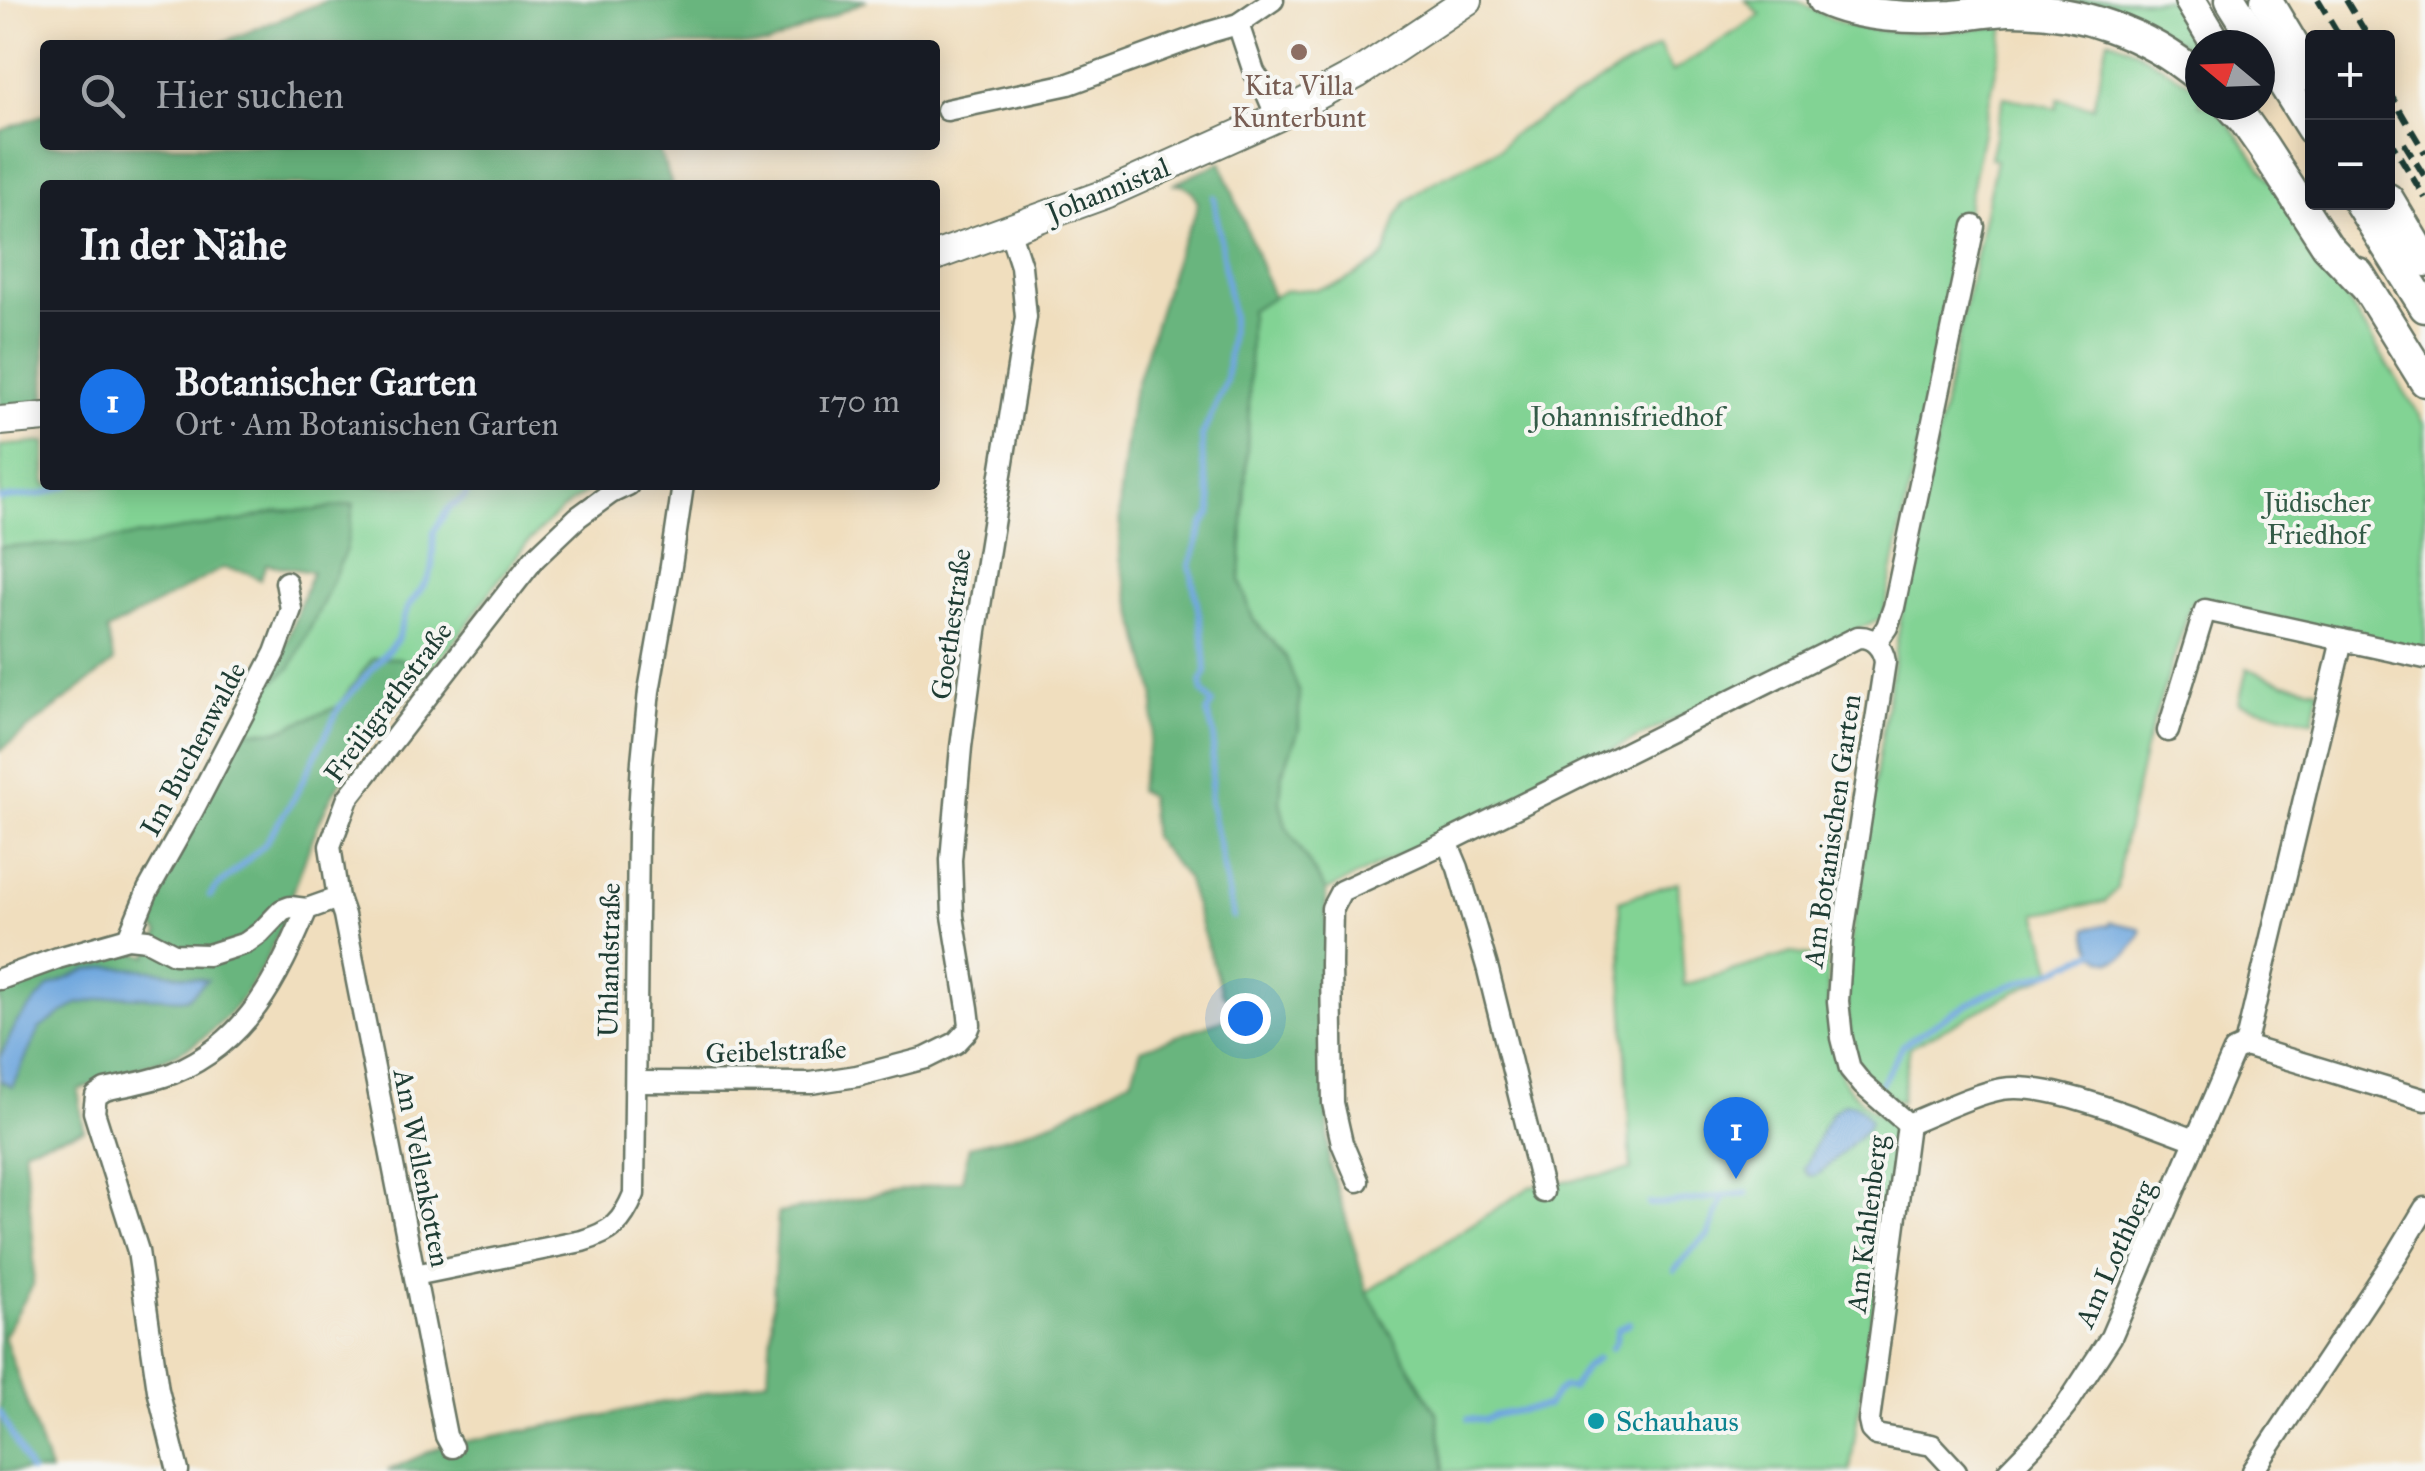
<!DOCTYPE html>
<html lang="de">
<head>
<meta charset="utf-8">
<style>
	body { margin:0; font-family:"IM FELL Great Primer",serif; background:#20242c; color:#f1f3f6 }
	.controls { position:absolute; right:30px; top:30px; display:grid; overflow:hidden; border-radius:10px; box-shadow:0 5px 25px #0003 }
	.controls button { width:90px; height:90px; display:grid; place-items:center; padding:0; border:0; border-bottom:2px solid #363941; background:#171b24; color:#f1f3f6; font:50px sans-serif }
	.compass { position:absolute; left:2185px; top:30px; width:90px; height:90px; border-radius:50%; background:#171b24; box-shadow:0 5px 25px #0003; rotate:289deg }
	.you { position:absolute; left:1245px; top:1018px; width:35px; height:35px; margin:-25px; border:8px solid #fff; border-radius:50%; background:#1a73e8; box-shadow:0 0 0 15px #1a73e833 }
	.badge { display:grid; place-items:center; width:65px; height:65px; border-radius:50%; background:#1a73e8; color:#fff; font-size:32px; font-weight:700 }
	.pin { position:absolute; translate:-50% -82px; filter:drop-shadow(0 2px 5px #0008) }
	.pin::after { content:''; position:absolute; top:52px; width:35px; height:30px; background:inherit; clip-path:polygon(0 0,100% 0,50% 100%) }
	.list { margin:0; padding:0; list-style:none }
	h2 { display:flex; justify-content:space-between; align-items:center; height:130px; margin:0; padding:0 40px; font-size:42px }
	h2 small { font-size:32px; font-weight:400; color:#9ea1a6 }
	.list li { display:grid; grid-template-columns:65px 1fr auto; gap:30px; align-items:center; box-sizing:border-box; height:180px; padding:0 40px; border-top:2px solid #363941 }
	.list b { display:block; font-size:38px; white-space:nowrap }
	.list p { margin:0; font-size:32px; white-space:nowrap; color:#9ea1a6 }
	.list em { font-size:32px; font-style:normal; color:#9ea1a6 }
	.icon { flex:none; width:55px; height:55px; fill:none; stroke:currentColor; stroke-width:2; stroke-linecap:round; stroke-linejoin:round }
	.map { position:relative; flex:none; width:2425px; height:1471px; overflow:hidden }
	.search { position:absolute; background:#171b24; box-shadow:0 5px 25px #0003; left:40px; top:40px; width:900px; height:110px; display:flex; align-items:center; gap:25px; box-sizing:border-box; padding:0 35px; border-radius:10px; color:#9ea1a6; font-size:38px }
	.panel { position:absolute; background:#171b24; box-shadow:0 5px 25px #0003; left:40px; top:180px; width:900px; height:310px; border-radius:10px }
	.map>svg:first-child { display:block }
	.green { fill:#82d394; stroke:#508864; stroke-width:2.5 }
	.forest { fill:#69b57e; stroke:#447959; stroke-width:2.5 }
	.water { fill:#70a7de; stroke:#487289; stroke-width:2.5 }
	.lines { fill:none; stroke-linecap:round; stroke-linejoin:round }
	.stream { stroke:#70a7de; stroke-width:6 }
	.minor-casing { stroke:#687564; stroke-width:25 }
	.major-casing { stroke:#687564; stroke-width:32 }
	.highway-casing { stroke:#687564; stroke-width:35 }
	.minor { stroke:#fff; stroke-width:20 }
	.major { stroke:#fff; stroke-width:28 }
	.highway { stroke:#fff; stroke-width:30 }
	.rail { stroke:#1f3d34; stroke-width:6; stroke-dasharray:15 8; stroke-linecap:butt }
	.education-dot { fill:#8d6e63; stroke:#f6f6f2; stroke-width:4 }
	.culture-dot { fill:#0f9aa8; stroke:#f6f6f2; stroke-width:4 }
	.labels { text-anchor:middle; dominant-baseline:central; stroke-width:8; stroke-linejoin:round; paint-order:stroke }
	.education-label { font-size:28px; fill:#785e54; stroke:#f6f6f2 }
	.street-label { font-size:28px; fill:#1f3d34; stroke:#f6f6f2 }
	.park-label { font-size:28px; fill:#335b47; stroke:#f6f6f2 }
	.culture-label { font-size:28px; fill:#0d838f; stroke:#f6f6f2; text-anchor:start }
</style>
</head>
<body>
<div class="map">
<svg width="2425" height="1471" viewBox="0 0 2425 1471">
	<rect width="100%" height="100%" fill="#f6f6f2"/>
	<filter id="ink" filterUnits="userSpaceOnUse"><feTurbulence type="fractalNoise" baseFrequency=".01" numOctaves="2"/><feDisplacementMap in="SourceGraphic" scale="20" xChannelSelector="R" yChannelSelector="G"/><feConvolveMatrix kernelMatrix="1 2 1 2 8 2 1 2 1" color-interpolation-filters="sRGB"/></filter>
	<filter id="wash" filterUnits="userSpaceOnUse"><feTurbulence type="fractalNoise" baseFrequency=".0048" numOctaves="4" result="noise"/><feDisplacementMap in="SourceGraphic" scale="40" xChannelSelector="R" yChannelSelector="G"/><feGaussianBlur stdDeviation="2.25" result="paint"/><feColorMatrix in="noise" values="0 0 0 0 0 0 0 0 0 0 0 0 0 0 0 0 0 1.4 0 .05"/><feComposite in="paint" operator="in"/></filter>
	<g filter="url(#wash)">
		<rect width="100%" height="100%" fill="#f0debe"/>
		<g class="green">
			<path d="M 1745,0 C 1761,0 1785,0 1799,2 C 1816,9 1830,21 1849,25 C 1901,37 1952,31 2005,26 L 1883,617 L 1326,891 L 1286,826 L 1280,802 L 1282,774 L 1299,730 L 1286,657 L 1253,619 L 1240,580 L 1249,411 L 1250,310 L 1284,291 L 1317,289 L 1341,283 L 1376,263 L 1385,254 L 1397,216 L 1407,201 L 1430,184 L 1501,148 L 1510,136 L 1659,46 L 1672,72 L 1761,15 Z"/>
			<path d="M 2058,0 L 2177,0 L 2200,45 L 2200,56 C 2159,25 2109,6 2058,0 Z"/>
			<path d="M 2108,39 L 2129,47 L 2200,89 L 2200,105 L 2216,105 L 2290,208 L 2425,424 L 2425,651 L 2192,601 L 2146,745 L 2121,854 L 2117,888 L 2105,902 L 2037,913 L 2053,972 L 1910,1047 L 1901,1102 C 1882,1095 1860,1074 1854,1054 C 1835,989 1858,894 1868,827 C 1882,736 1895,645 1912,555 L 1996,160 L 1990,158 L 2004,97 L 2056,108 L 2058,99 L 2093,107 Z"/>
			<path d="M 45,442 L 45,485 L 598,485 C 537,520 509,565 470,621 C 458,638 444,654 431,670 L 398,658 L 373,658 L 337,707 L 277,731 L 242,731 L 264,690 L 291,667 L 325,598 L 346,549 L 353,505 L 316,510 L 277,511 L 245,520 L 81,544 L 0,547 L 0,446 Z"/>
			<polygon points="2247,668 2284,683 2319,689 2313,721 2239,703"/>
			<path d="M 1678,882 L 1684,985 L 1792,953 L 1827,959 C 1828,989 1829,1059 1845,1083 C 1859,1102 1880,1116 1898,1130 L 1850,1471 L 1445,1471 L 1437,1414 L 1367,1292 L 1530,1187 L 1631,1170 L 1619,901 Z"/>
		</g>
		<g class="forest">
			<polygon points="328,0 867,0 767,45 216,45"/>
			<polygon points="45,114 45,145 657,145 672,185 45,185 45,405 0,410 0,131"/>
			<polygon points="1221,162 1273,297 1250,310 1249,411 1240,580 1253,619 1286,657 1299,692 1299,730 1282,774 1280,802 1286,826 1326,891 1329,1164 1344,1211 1367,1292 1437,1414 1445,1471 387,1471 442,1446 601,1416 768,1379 778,1213 962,1180 969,1146 1012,1136 1058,1119 1132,1078 1141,1049 1247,1011 1233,1005 1222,993 1186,878 1153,838 1149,796 1138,790 1153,729 1155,694 1119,559 1120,493 1131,402 1178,250 1196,213 1197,202 1192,191 1182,184 1172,185"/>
			<polygon points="354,504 346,549 325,598 291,667 264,690 281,656 312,572 266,564 260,580 246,572 223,568 107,631 114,662 0,751 0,547 81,544 245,520 277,511 316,510"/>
			<path d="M 373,658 L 398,658 L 431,670 C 395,712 354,753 328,803 C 287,885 282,977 204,1037 C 179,1056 151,1064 121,1073 C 106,1078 92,1085 78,1090 L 84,1130 L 24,1148 L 34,1249 L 33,1285 L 4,1336 L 50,1471 L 0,1471 L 0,988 L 114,948 L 148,956 L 159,934 C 147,920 149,912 153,896 L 242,731 L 278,731 L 337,707 Z"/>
		</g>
		<g class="water">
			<path d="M 2110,922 L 2140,928 L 2141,932 C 2137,941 2131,952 2122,958 C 2100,970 2086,946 2087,928 L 2109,925 Z"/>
			<polygon points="111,967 151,970 207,980 187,999 120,996 77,1004 40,1028 12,1087 0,1080 0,1058 17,1022 50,986 87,970"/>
			<path d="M 1847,1103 C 1859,1104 1864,1111 1870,1121 L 1867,1129 L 1821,1172 L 1815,1176 L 1808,1175 L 1804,1168 C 1816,1148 1824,1110 1847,1103 Z"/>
		</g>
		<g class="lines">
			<g class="stream">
				<polyline points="1214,197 1232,318 1226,382 1202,436 1203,465 1211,499 1211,513 1203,525 1190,565 1204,642 1206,672 1201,682 1203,692 1212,703 1207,713 1214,734 1210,802 1233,917"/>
				<polyline points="0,499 43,494 69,485"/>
				<polyline points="210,896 214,890 264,845 294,798 340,706 397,640 407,609 428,579 432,569 434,531 448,509 464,498 471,485"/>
				<polyline points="1881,1084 1903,1045 1947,1016 1989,993 2058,969 2098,950"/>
				<polyline points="1649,1204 1671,1203 1747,1193"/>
				<polyline points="1675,1270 1691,1250 1708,1236 1724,1195"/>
				<polyline points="1611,1348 1615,1343 1618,1329 1629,1323"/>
				<polyline points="1556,1393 1563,1387 1572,1388 1586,1367 1597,1359"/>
				<polyline points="0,1412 30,1471"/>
				<polyline points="1468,1419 1485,1420 1495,1415 1547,1406 1554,1396"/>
			</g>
		</g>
	</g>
	<g filter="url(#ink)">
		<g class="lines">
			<defs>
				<g id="minor">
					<polyline points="1238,24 1254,72 1265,89 1277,117"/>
					<polyline points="947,110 1069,84 1210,32 1238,24 1273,0"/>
					<polyline points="1876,643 1887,627 1894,607 1974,226"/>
					<polyline points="2168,731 2205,610 2425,658"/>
					<polyline points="1447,842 1458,868 1488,970 1543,1192"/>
					<polyline points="338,898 344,915 446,1436 452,1447"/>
					<polyline points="128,938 148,890 193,810 275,653 291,609 286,582"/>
					<polyline points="0,979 58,958 128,938 147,940 174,954 208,955 246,943 260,933 282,910 290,907 307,909"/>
					<polyline points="2245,1046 2342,640"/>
					<polyline points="636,1082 811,1083 857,1076 926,1058 956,1043 968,1030 970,1025 968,1008 953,916 951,860 961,747 976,631 1026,317 1021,266 1009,229"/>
					<polyline points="1908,1124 1869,1421 1871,1430 1876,1435 1932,1445 1956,1471"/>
					<path d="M 1908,1124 C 1936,1113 1974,1094 2002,1089 C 2051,1081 2147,1123 2195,1140"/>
					<path d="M 1358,1181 L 1342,1143 L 1333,1103 L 1331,964 L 1332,908 L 1341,891 L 1447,842 L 1858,637 C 1873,636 1883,648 1885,662 L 1842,941 L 1838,1001 L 1842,1038 L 1850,1069 L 1863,1085 L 1908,1124"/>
					<path d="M 415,1275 L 582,1241 C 612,1232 622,1223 634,1194 L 638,831 L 642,761 L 649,691 L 671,566 L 683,485"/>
					<path d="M 178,1471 L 158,1390 L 138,1251 L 94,1112 L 96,1096 L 105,1090 C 127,1085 152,1081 173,1073 C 248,1042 277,979 307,909 L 338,898 L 330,846 L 348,798 L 534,559 L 578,517 L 611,493 L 628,485"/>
					<polyline points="2008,1471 2043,1435 2066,1406 2111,1337 2234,1051 2245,1046 2425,1100"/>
					<polyline points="2253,1471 2398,1253 2425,1208"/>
				</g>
				<g id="major">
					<polyline points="935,256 1108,193 1277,117 1357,74 1468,0"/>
					<polyline points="0,421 45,417"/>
				</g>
				<g id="highway">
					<path d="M 1823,0 C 1859,17 1914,19 1953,16 C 1971,14 1989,11 2007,10 C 2078,9 2146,32 2200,78"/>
					<polyline points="2190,0 2217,45"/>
					<polyline points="2231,0 2259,45"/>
					<polyline points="2266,0 2312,77"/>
					<polyline points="2260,46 2312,129"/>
					<polyline points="2230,105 2244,120 2263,147 2327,246 2366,287"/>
					<polyline points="2388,199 2425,261"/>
					<polyline points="2359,202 2425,307"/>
					<polyline points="2358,273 2425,381"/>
				</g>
			</defs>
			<use href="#minor" class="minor-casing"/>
			<use href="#major" class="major-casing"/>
			<use href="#highway" class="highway-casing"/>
			<use href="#minor" class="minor"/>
			<use href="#major" class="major"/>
			<use href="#highway" class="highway"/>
			<g class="rail">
				<polyline points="2318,0 2341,38"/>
				<polyline points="2346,0 2369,38"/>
				<polyline points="2388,90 2425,153"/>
				<polyline points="2388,137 2425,198"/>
				<polyline points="2404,143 2425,177"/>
			</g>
		</g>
	</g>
	<circle class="education-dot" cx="1299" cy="52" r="10"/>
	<circle class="culture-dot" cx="1596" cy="1421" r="10"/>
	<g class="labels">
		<g class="education-label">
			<text x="1299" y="85">Kita Villa<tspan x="1299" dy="32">Kunterbunt</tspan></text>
		</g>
		<g class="street-label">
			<text transform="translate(1108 190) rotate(-22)">Johannistal</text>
			<text transform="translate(951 624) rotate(-82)">Goethestraße</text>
			<text transform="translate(388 702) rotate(-53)">Freiligrathstraße</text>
			<text transform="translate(193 749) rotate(-62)">Im Buchenwalde</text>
			<text transform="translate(1832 831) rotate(-82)">Am Botanischen Garten</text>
			<text transform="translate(609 960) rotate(-89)">Uhlandstraße</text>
			<text transform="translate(776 1051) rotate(-2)">Geibelstraße</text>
			<text transform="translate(422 1168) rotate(79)">Am Wellenkotten</text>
			<text transform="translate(1867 1224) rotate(-83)">Am Kahlenberg</text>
			<text transform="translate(2115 1254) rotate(-66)">Am Lothberg</text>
		</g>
		<g class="park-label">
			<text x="1627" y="416">Johannisfriedhof</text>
			<text x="2317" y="502">Jüdischer<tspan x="2317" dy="32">Friedhof</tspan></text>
		</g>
		<g class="culture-label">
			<text x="1616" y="1421">Schauhaus</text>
		</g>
	</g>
</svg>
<div class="controls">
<button>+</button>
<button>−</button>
</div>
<svg class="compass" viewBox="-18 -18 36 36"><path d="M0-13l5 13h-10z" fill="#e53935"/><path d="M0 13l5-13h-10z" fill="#9ea1a6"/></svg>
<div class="you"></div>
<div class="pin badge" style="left:1736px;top:1179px">1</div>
<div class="search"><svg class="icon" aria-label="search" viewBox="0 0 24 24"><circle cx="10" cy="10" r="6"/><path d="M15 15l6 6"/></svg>Hier suchen</div>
<section class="panel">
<h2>In der Nähe<small></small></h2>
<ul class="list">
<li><span class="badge">1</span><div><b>Botanischer Garten</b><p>Ort · Am Botanischen Garten</p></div><em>170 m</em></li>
</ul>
</section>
</div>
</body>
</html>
